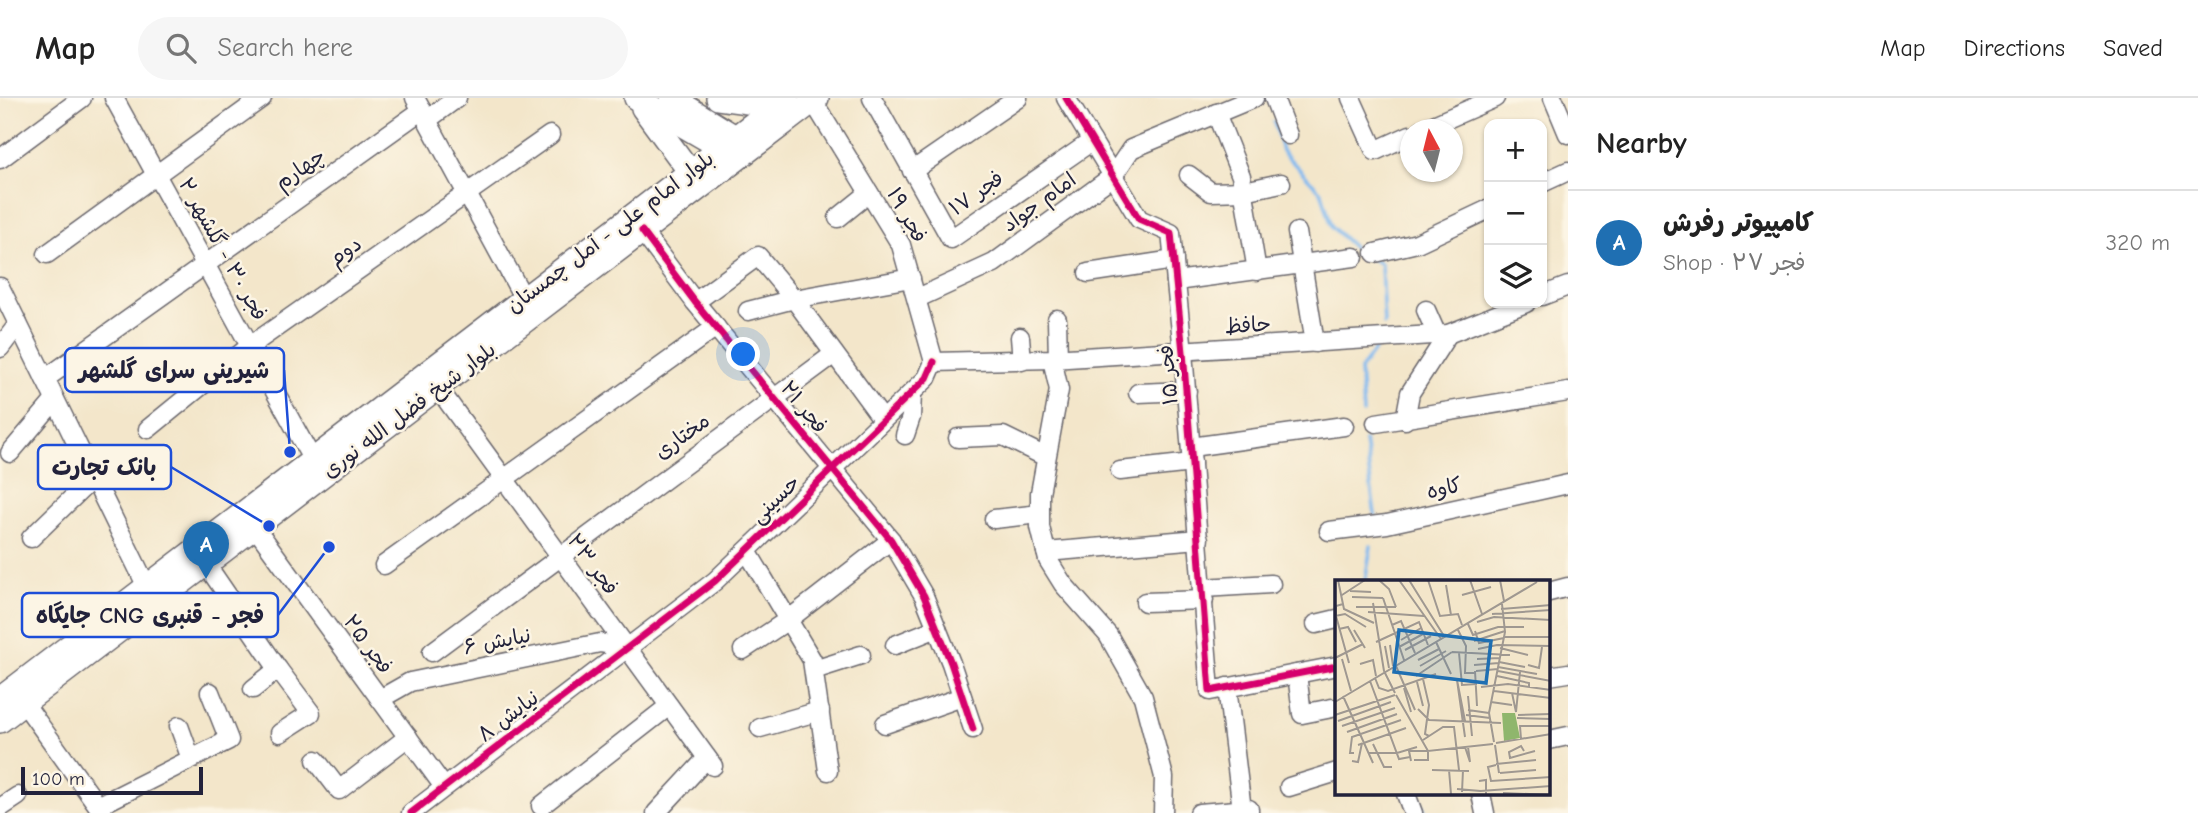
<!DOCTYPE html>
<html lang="en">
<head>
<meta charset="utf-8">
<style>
	body { margin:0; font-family:"Comic Neue","Playpen Sans Arabic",sans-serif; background:#f6f6f6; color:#222 }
	.controls { position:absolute; right:21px; top:21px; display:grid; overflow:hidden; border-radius:14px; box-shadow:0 2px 5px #0004 }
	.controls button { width:63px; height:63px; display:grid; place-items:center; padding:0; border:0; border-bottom:2px solid #e0e0e0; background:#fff; color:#222; font:35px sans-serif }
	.compass { position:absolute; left:1400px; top:21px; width:63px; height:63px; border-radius:50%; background:#fff; box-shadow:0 2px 5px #0004; rotate:353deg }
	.scale { position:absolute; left:21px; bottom:18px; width:182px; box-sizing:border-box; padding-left:7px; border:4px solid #22223b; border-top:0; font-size:19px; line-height:24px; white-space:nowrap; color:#22223b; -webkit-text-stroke:5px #fcf5e5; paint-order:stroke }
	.you { position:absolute; left:744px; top:257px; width:24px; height:24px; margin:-18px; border:5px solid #fff; border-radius:50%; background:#1a73e8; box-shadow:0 0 0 10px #1a73e833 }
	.badge { display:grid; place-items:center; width:46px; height:46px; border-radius:50%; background:#1f6fb2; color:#fff; font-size:23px; font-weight:700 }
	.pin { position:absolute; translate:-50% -58px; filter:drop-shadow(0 2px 4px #0008) }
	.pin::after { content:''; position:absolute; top:37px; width:24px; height:21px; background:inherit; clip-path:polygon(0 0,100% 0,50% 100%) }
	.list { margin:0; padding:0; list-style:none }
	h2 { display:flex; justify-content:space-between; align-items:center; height:91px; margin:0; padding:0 28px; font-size:30px }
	h2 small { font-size:23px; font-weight:400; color:#767676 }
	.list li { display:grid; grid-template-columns:46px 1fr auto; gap:21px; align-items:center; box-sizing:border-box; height:105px; padding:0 28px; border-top:2px solid #e0e0e0 }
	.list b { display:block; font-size:26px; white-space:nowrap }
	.list p { margin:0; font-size:23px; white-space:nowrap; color:#767676 }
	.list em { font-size:23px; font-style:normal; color:#767676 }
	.icon { flex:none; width:38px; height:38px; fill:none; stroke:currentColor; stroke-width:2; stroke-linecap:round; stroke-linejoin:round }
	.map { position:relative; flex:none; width:1568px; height:715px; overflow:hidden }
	header { display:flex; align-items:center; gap:42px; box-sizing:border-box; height:98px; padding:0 35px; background:#fff; border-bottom:2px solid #e0e0e0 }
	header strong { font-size:33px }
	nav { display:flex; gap:38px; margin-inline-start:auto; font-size:24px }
	.search { width:490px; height:63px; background:#f6f6f6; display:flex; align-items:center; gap:18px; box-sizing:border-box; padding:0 24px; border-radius:38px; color:#767676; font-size:26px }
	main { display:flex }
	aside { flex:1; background:#fff }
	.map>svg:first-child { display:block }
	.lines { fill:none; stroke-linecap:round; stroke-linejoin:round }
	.stream { stroke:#7fb9f0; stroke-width:3.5 }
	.minor-casing { stroke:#6b676d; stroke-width:21 }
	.major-casing { stroke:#6b676d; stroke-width:26 }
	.minor { stroke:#fff; stroke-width:18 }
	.major { stroke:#fff; stroke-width:23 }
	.cycleway-casing { stroke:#fcf5e5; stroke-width:11 }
	.cycleway { stroke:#d6006c; stroke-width:7 }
	.labels { text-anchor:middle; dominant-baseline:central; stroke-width:5; stroke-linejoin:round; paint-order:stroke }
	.street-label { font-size:21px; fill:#22223b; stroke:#fcf5e5 }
	.inset-road { fill:none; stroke:#9f9891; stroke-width:2 }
	.view { fill:#1f6fb2; fill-opacity:0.15; stroke:#1f6fb2; stroke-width:3.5 }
	.inset-edge { fill:none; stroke:#22223b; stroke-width:3.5 }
	.leader { fill:none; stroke:#1d4ed8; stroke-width:2.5 }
	.callout-dot { fill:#1d4ed8; stroke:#fcf5e5; stroke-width:2.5 }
	.callout { fill:#fcf5e5; stroke:#1d4ed8; stroke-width:2.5 }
	.callout-label { font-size:23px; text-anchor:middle; font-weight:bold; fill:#22223b }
</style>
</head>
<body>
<header>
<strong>Map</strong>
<div class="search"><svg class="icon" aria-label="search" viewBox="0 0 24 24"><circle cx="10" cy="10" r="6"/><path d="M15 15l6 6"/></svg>Search here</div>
<nav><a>Map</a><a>Directions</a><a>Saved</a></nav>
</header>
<main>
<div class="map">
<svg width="1568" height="715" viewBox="0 0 1568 715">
	<rect width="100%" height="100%" fill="#fcf5e5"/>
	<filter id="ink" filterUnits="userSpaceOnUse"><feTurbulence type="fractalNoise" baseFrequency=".0143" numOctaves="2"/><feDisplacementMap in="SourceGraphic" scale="14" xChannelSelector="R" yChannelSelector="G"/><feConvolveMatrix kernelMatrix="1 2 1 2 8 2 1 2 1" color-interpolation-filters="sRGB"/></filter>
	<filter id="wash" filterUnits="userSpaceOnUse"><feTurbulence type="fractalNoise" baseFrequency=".00686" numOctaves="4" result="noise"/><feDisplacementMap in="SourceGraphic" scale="28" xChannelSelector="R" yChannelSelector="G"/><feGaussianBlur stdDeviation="1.57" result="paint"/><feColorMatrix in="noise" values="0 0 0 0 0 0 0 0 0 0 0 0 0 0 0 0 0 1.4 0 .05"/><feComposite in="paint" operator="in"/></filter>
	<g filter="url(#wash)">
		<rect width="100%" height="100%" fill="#f3e6ca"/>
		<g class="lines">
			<g class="stream">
				<polyline points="1274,24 1282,53 1322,95 1332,129 1357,153 1381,166 1384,226"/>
				<polyline points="1363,315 1360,272 1375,251"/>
				<polyline points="1365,343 1375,417"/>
				<polyline points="1365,484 1371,448"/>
				<polyline points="1417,696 1426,715"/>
			</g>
		</g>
	</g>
	<g filter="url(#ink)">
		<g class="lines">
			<defs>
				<g id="minor">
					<polyline points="114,0 312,361"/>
					<polyline points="415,0 523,199"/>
					<polyline points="872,0 951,141 1092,43"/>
					<polyline points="1066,0 1139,121 1171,135 1183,254 1210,593 1337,568"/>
					<polyline points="1274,0 1288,37"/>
					<polyline points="1351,0 1375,53 1410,37"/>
					<polyline points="1553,0 1568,36"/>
					<polyline points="813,3 901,147 934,264"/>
					<polyline points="1216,15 1241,78 1257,173"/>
					<polyline points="427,22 457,0"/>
					<polyline points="1422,32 1495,0"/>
					<polyline points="0,61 82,0"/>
					<polyline points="912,73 1018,0"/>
					<polyline points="1189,77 1211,94 1244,93 1281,85"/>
					<polyline points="1542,85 1568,73"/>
					<polyline points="838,120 869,95"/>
					<polyline points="642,133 695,204 891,442 924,498 951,565 973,631"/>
					<polyline points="1297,134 1315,245"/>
					<polyline points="1375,155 1417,145 1489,111"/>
					<polyline points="47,156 262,0"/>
					<polyline points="1088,175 1174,162"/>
					<polyline points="1176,183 1354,159"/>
					<polyline points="0,189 146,487"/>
					<polyline points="1542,198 1568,188"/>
					<polyline points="918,200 994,165 1113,78 1131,51 1254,0"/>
					<polyline points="695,204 758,158 794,201 883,322"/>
					<polyline points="1426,212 1437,237"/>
					<polyline points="748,213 794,201 911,180"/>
					<polyline points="1057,221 1058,261"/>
					<polyline points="1020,239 1022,263"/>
					<polyline points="0,250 18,226"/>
					<polyline points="1052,261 1059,292 1040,395 1040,429 1048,462 1063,486 1108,537 1143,599 1164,679 1163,715"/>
					<polyline points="934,264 1052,261 1448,236 1526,205"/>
					<polyline points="45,281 422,12"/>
					<polyline points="438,290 713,668"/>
					<polyline points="1138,295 1187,293"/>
					<polyline points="1405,322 1410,295 1448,236"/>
					<polyline points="1376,325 1568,294"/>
					<polyline points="148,331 250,248 550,37"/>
					<polyline points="905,337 911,319 912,295"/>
					<polyline points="958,340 1003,338 1046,359"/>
					<polyline points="1191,349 1344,328"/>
					<polyline points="10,355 55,302"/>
					<polyline points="1120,373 1192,365"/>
					<polyline points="994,421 1040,416"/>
					<polyline points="255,429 444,689"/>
					<polyline points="1329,433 1387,426 1568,386"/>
					<polyline points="31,440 93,380"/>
					<polyline points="747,453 812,562 828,673"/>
					<polyline points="1046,454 1199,441"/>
					<polyline points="206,466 278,571 253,591"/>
					<polyline points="384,467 716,229"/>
					<polyline points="1203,490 1271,486"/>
					<polyline points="1549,494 1568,489"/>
					<polyline points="1145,504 1204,502"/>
					<polyline points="1316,526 1337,521"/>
					<polyline points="895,547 937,530"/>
					<polyline points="743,552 788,522 891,442"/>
					<polyline points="432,554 834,256"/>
					<polyline points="278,571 311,615 280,635"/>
					<polyline points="814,572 861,557"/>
					<polyline points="1297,576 1302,616 1332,610"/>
					<polyline points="1549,578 1568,575"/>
					<polyline points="1227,589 1242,712"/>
					<polyline points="380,601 410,584 600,545 627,550"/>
					<polyline points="24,605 103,715"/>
					<polyline points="885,626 962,599"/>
					<polyline points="179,628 191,661"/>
					<polyline points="760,630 820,613"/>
					<polyline points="1549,642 1568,638"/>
					<polyline points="316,662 339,692 408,639"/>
					<polyline points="1289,689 1337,674"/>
					<polyline points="1406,696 1413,715"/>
					<polyline points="1481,696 1485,715"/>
					<polyline points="98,708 229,642 210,594"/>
					<polyline points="541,708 669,608"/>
					<polyline points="0,710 18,698"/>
					<polyline points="411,715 715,483 927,280 934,264"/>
					<polyline points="656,715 707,660"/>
					<polyline points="1199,715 1249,711 1249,715"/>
				</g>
				<g id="major">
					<polyline points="636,0 722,50 730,59"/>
					<polyline points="672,0 735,39 744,49"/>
					<polyline points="718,0 776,8"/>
					<polyline points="643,10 690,74"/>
					<polyline points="0,601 787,0"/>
					<polyline points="0,623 817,0"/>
				</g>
			</defs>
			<use href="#minor" class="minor-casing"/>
			<use href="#major" class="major-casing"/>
			<use href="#minor" class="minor"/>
			<use href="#major" class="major"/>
			<defs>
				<g id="cycleway">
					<polyline points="1066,0 1139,121 1171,135 1183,254 1210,593 1337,568"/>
					<polyline points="642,133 695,204 891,442 924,498 951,565 973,631"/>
					<polyline points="411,715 715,483 927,280 934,264"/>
				</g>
			</defs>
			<use href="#cycleway" class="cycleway-casing"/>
			<use href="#cycleway" class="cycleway"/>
		</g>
	</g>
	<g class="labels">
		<g class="street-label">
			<text transform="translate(300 71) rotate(-35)">چهارم</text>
			<text transform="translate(976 95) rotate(-35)">فجر ۱۷</text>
			<text transform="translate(1039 104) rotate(-36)">امام جواد</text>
			<text transform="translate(907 117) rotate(61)">فجر ۱۹</text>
			<text transform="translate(610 134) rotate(-37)">بلوار امام علی - آمل چمستان</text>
			<text transform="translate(223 151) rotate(61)">فجر ۳۰ - گلشهر ۲</text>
			<text transform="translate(345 153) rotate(-35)">دوم</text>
			<text transform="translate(1248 227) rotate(-3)">حافظ</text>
			<text transform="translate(1168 277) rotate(-95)">فجر ۱۵</text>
			<text transform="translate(804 309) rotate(51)">فجر ۲۱</text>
			<text transform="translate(409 312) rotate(-37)">بلوار شیخ فضل الله نوری</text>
			<text transform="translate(682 338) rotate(-36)">مختاری</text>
			<text transform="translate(1444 390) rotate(-12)">کاوه</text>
			<text transform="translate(775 401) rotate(-44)">حسینی</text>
			<text transform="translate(593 466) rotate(54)">فجر ۲۳</text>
			<text transform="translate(497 543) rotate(-11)">نیایش ۶</text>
			<text transform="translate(368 546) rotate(54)">فجر ۲۵</text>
			<text transform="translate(508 618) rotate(-37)">نیایش ۸</text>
		</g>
	</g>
	<g transform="translate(1335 482)">
		<rect width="215" height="215" fill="#f3e6ca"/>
		<path d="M 167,133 L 180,133 L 185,158 L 169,161 Z" fill="#8fb66c"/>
		<path class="inset-road" d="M 3,0 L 9,29 L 39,43M 44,0 L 54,9 L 61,27M 64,0 L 106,59M 74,0 L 109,56M 93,0 L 105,36 L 123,34 L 127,45M 135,0 L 147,34M 165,0 L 169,21M 111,5 L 116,35M 15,11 L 36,12M 7,15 L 30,0M 127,15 L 156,7M 17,17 L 48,18M 48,18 L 69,80M 38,23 L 49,91M 8,24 L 1,26 L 1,36 L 14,83M 21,27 L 61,27M 166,29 L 216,25M 33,32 L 89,36M 157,34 L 216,30M 0,36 L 10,34 L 31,47M 142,42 L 159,37 L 216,40M 133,44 L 138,55 L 163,47 L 189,47M 57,45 L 66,41 L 80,73M 4,49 L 13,47 L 21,62M 19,50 L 30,68M 123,50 L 131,66 L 130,93 L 141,93M 140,51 L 144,63 L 169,58M 169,57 L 216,57M 66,60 L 86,48M 139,61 L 170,51M 41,62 L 84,42 L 93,65M 101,62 L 116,94M 55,65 L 58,86M 50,66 L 54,88M 64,67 L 88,54M 165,68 L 193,75M 143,69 L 162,65 L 216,66M 70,70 L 96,56M 117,72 L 175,75M 124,73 L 127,105 L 142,104M 0,78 L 28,64M 7,79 L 16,111M 142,79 L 165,78M 83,80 L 104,69M 164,82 L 190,87M 25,84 L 38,80 L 41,96M 139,85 L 164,83M 193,85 L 204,88 L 207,67M 61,86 L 80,130M 85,86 L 111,71M 163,87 L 202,94M 49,91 L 60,113M 140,91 L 142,126M 141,91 L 163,89M 163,91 L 216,101M 81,96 L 117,72M 162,96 L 194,103 L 194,108M 40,98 L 44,108 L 53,111 L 101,94M 88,99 L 94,125 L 90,154 L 94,156M 35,101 L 64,179 L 75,177M 82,102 L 88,126M 146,107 L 173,104 L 216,110M 69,108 L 76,132M 159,111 L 216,118M 177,113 L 181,132 L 185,92M 61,115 L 93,171 L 158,164M 8,116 L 38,183M 133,116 L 137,156M 0,122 L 202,2M 156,122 L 177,125M 83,129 L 94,140 L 166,143M 133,130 L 154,133M 0,135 L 60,115M 131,135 L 155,138M 183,135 L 216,134M 182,138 L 216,139M 3,141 L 56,122M 7,146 L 60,128M 12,152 L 62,134M 130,157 L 122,100 L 130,141M 186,159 L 185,146 L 216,146M 88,160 L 108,147 L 119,147 L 124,190M 159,162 L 154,133 L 170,52 L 167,24M 161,163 L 216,154M 38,164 L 49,187 L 57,187M 23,165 L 71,148M 160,165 L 164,193M 130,167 L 135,182 L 133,167M 189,171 L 186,166 L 174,172 L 175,178 L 200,171M 19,173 L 15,173 L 17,157 L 66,140M 34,173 L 62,173 L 82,167M 79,180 L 93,180 L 93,172M 17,181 L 23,182 L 27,163M 76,181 L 74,171 L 93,171M 161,184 L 201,180M 161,185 L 153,187 L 156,201 L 216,197M 97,190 L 134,191M 114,190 L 116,214M 165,193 L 201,190M 144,201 L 151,200 L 151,215M 122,209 L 146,211M 145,211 L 216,206M 127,212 L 128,190M 168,213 L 216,215M 105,215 L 136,215"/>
		<path class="view" d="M 64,50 L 156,61 L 151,103 L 59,92 Z"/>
		<rect width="215" height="215" class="inset-edge"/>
	</g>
	<path class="leader" d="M290 354L284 272M269 428L171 369M329 449L278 517"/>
	<g class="callout-dot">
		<circle cx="290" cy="354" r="7"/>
		<circle cx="269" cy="428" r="7"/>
		<circle cx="329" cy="449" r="7"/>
	</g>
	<g class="callout">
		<rect x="65" y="250" width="219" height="44" rx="7"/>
		<rect x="38" y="347" width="133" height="44" rx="7"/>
		<rect x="22" y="495" width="256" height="44" rx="7"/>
	</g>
	<g class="callout-label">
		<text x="174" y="280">شیرینی سرای گلشهر</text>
		<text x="104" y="377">بانک تجارت</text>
		<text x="150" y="525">جایگاه CNG فجر - قنبری</text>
	</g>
</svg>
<div class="controls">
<button>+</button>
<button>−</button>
<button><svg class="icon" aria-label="layers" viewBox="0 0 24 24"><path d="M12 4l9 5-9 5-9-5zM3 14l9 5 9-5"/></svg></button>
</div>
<svg class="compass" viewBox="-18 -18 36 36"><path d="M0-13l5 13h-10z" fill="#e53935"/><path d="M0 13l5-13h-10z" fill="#767676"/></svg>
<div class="scale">100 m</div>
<div class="you"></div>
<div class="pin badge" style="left:206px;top:481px">A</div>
</div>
<aside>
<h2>Nearby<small></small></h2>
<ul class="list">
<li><span class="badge">A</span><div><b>کامپیوتر رفرش</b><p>Shop · فجر ۲۷</p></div><em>320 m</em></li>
</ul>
</aside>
</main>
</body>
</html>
